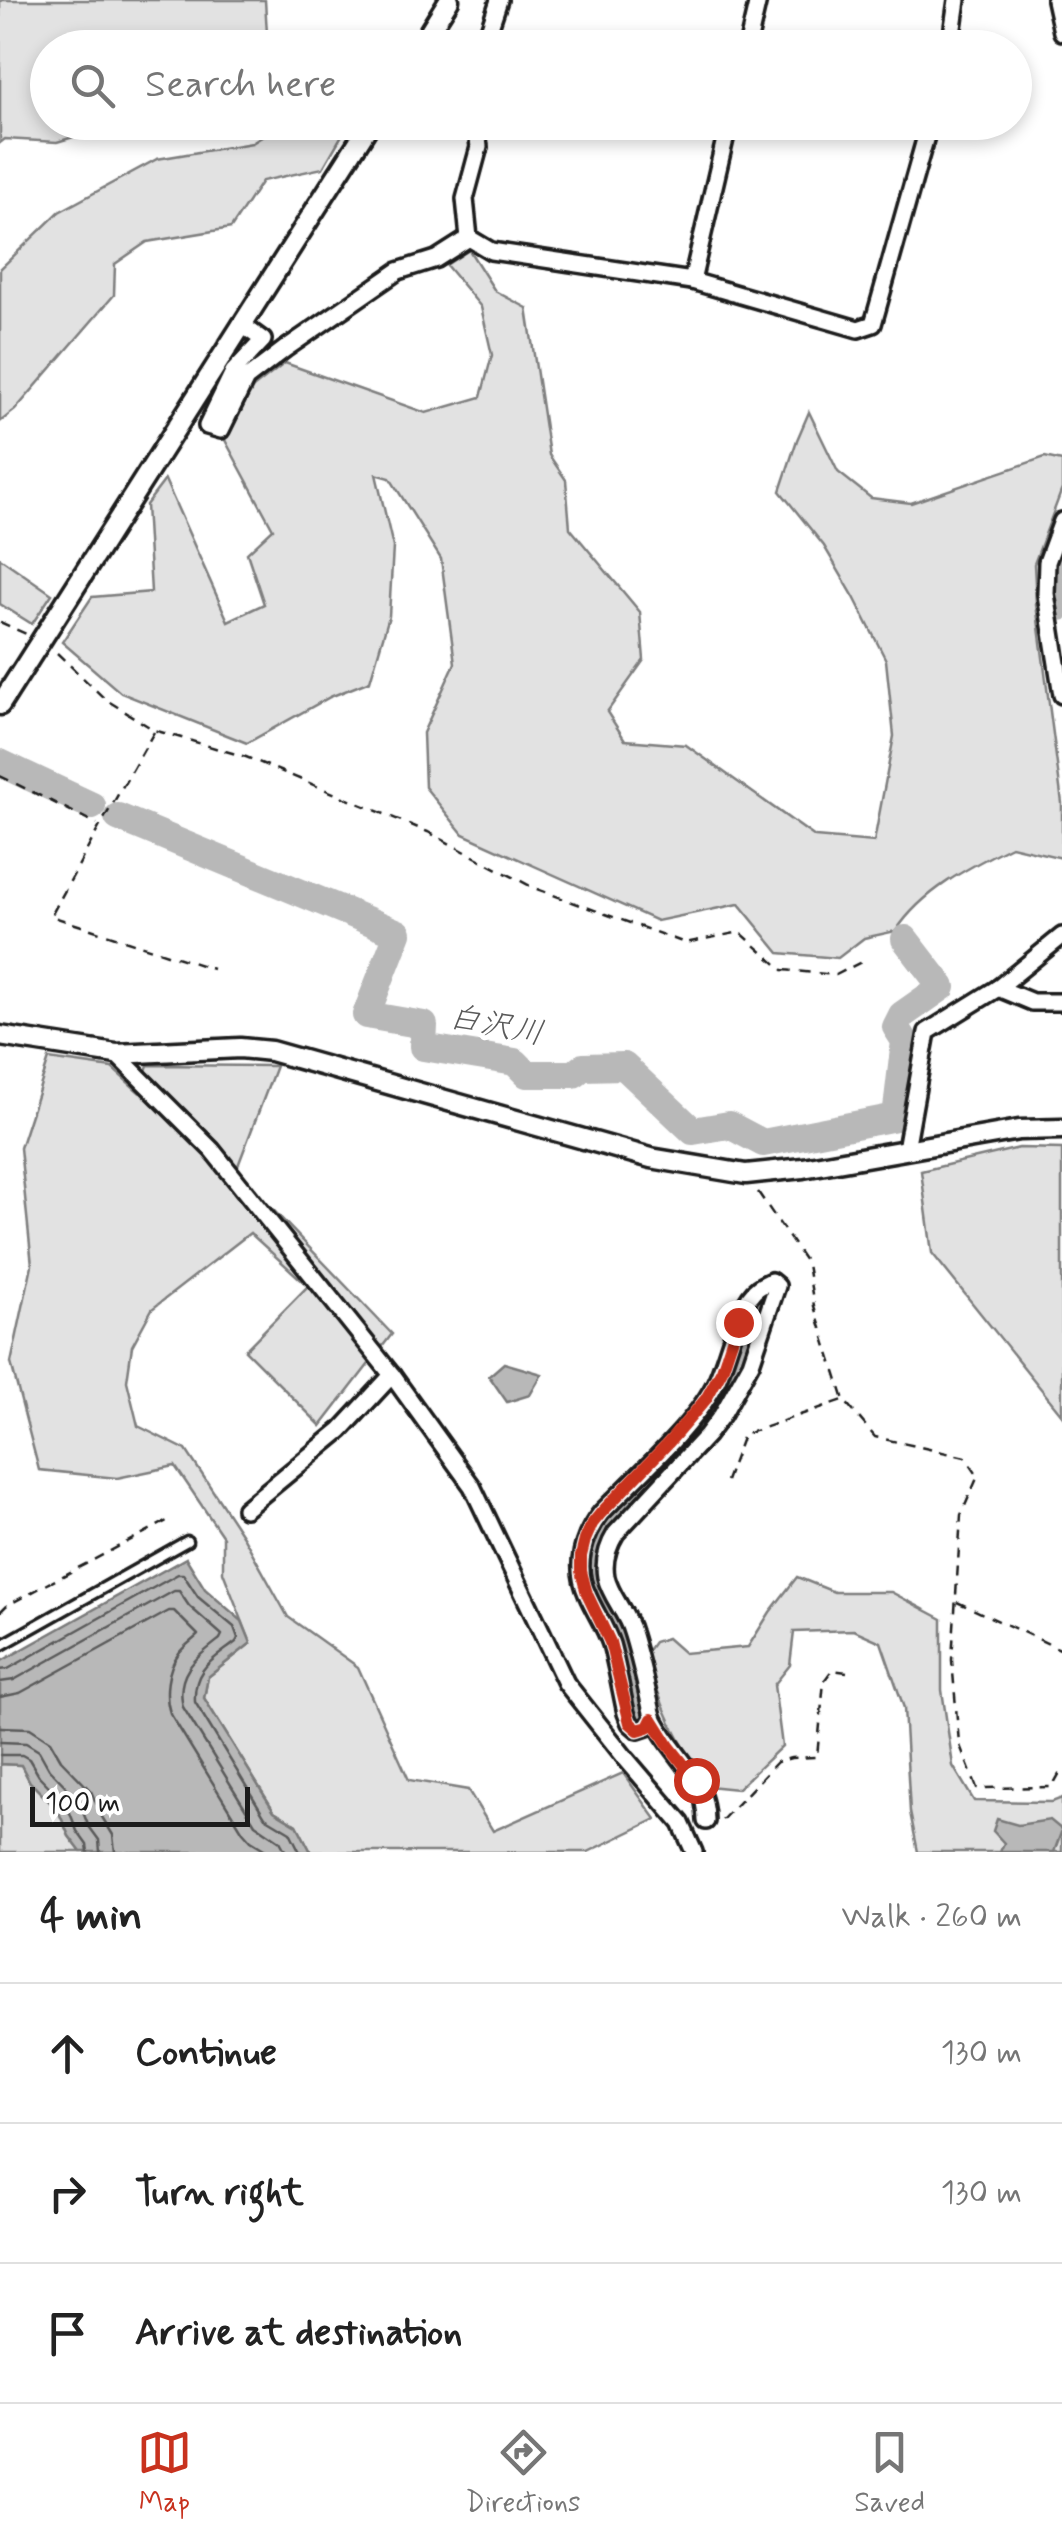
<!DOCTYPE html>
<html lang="en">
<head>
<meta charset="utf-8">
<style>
	body { margin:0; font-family:Mynerve,"Klee One",sans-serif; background:#f6f6f6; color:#222 }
	.scale { position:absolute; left:30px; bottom:25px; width:220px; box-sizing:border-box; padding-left:10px; border:5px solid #1c1c1c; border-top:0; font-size:28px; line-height:35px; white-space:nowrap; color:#1c1c1c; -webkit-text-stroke:8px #fff; paint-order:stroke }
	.stop { position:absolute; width:30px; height:30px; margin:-22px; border:8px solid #c8321e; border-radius:50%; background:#fff }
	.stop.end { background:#c8321e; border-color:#fff; box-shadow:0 2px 10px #0008 }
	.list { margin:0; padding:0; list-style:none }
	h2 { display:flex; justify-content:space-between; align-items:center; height:130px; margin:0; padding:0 40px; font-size:42px }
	h2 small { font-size:32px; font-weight:400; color:#767676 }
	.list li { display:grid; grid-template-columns:65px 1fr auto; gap:30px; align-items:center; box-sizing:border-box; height:140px; padding:0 40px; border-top:2px solid #e0e0e0 }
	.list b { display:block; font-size:38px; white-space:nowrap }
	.list em { font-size:32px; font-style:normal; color:#767676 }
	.icon { flex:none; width:55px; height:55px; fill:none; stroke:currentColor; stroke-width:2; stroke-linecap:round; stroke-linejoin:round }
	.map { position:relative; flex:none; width:1062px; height:1852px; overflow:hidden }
	.search { position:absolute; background:#fff; box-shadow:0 5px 15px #0003; left:30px; right:30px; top:30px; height:110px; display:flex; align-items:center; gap:25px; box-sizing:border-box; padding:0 35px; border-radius:55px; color:#767676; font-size:38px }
	.sheet { height:550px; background:#fff }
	nav { display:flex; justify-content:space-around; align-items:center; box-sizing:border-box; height:140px; border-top:2px solid #e0e0e0; background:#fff; font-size:28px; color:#767676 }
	nav a { display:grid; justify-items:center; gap:5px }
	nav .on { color:#c8321e }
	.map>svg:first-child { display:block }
	.green { fill:#e2e2e2; stroke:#7f7f7f; stroke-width:2.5 }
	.water { fill:#b8b8b8; stroke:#7a7a7a; stroke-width:2.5 }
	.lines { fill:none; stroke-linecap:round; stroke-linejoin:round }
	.shore { stroke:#5a5a5a; stroke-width:2.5 }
	.canal { stroke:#b8b8b8; stroke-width:15 }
	.river { stroke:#b8b8b8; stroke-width:28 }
	.service-casing { stroke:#1c1c1c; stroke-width:15 }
	.minor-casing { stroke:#1c1c1c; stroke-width:22 }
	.tertiary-casing { stroke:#1c1c1c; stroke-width:25 }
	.path { stroke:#1c1c1c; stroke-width:2.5; stroke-dasharray:10 8; stroke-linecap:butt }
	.service { stroke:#fff; stroke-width:8 }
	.minor { stroke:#fff; stroke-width:15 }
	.tertiary { stroke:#fff; stroke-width:18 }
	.route { stroke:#c8321e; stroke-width:12 }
	.labels { text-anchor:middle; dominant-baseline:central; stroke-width:10; stroke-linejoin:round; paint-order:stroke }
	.water-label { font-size:32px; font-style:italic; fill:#5a5a5a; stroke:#fff }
</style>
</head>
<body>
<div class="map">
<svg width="1062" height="1852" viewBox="0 0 1062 1852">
	<rect width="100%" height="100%" fill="#fff"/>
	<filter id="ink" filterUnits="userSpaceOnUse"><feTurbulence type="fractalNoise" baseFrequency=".01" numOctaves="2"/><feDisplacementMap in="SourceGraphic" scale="20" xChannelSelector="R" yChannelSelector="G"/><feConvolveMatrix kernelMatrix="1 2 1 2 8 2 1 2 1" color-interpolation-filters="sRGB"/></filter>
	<g filter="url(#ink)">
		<g class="green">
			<polygon points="3,0 265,0 267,34 253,47 48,48 48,122 120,123 57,142 5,139 0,143 0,1"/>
			<polygon points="284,123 349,123 323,168 262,181 231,228 147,242 115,264 114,295 15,410 0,422 0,269 59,212 157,159 252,143"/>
			<path d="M 469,250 L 495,291 L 527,308 L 549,455 L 566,480 L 570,528 L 640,612 L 644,660 L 607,712 L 625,740 L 686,745 L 815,837 L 874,842 L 894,736 L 886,660 L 854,597 L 824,546 L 780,491 L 797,440 L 809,412 L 838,472 L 871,498 L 911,503 L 1045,457 L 1062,461 L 1062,489 L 1034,564 L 1036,604 L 1062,803 L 1062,858 L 1011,846 C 969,867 922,891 896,931 L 864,938 L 838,958 L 779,953 L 739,904 L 657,921 L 463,834 L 425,787 L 423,733 L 455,663 L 441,559 L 390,478 L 376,474 L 393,547 L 389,616 L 370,681 L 330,697 L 247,743 L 121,693 L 62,642 L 92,597 L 151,592 L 146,505 L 165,480 L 228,621 L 264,604 L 247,553 L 273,529 L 225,440 L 253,388 L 285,363 L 426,413 L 481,397 L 492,355 L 481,307 L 446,265 Z"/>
			<polygon points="0,558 52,594 32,624 0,604"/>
			<polygon points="49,1059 112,1068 139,1092 148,1065 276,1066 236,1171 392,1334 321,1426 245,1350 308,1286 250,1233 152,1309 132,1346 127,1381 138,1426 186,1450 244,1538 288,1617 358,1667 409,1780 468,1790 493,1831 623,1773 656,1819 588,1852 311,1852 297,1825 274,1811 204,1698 208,1677 251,1643 223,1572 223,1537 175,1466 117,1478 39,1470 11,1363 32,1265 20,1148"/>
			<polygon points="1019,1148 1062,1149 1062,1415 932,1253 921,1171"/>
			<path d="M 797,1577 L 834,1592 L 891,1592 L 942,1619 L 942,1690 L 953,1766 L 974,1801 L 1052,1802 L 1062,1798 L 1062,1852 L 918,1852 L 910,1812 L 904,1708 L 881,1642 L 854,1630 L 794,1632 L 790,1665 L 774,1685 L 782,1746 L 737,1789 L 708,1786 C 678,1741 659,1705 646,1653 L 654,1642 L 667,1638 L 684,1653 L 748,1647 L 770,1612 Z"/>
			<polygon points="0,1764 21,1765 30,1782 58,1810 69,1836 81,1852 0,1852"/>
		</g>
		<g class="water">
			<polygon points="504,1363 542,1374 530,1395 507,1402 489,1376"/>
			<polygon points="186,1558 205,1589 242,1621 251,1643 208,1677 204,1698 274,1811 297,1825 311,1852 81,1852 69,1836 58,1810 30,1782 21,1765 0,1764 0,1662"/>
			<polygon points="997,1819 1018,1825 1050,1820 1062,1830 1054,1852 1000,1852 1004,1843 993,1831"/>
		</g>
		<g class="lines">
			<g class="shore">
				<path d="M 0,1670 L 8,1669 L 178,1574 L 183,1574 L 198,1597 L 234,1627 L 238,1638 L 236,1642 C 213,1660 193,1668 195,1702 L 265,1817 L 290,1832 L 300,1852"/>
				<path d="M 0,1682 L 14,1680 L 174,1591 L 179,1591 L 189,1606 L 222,1635 L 220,1639 C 196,1658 175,1673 183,1707 L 255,1824 L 280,1841 L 286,1852"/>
				<path d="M 0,1697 L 20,1693 L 169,1611 L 174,1611 L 198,1635 C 192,1641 184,1646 179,1653 C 167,1669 164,1695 170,1713 L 243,1832 L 251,1841 L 269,1852"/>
				<polyline points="0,1727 30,1728 50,1741 61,1760 91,1791 102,1817 113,1835 115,1852"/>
				<polyline points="0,1742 26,1743 39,1751 49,1769 78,1799 88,1825 99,1840 100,1852"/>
				<polyline points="0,1755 22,1755 29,1759 39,1776 67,1805 77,1831 87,1845 88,1852"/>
			</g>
			<g class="canal">
				<polyline points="1062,559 1056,575 1062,613"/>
				<path d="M 639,1718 C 633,1690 629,1660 619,1633 C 605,1595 575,1571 602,1530 L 692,1434 L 719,1399 L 736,1362 L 755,1308 L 772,1286"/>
			</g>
			<g class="river">
				<polyline points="0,763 92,806"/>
				<polyline points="118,817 398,933 366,1015 424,1025 423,1047 515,1062 527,1074 574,1074 583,1067 624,1066 693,1131 729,1125 763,1143 896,1117 905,1041 896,1027 902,1015 942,987 905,939"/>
			</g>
			<defs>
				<polyline id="service" points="0,1646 187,1541"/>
				<g id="minor">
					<polyline points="1055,0 1062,32"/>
					<polyline points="483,48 499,0"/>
					<polyline points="747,48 758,0"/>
					<polyline points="950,48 957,0"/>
					<polyline points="469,238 491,251 692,281 858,329 873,324 930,122"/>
					<polyline points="469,238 465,199 479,147 476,122"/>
					<polyline points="692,281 729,122"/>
					<polyline points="241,324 263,340 233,372 207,426 221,430 246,379 285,349 398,271 436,259 469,238"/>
					<polyline points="1062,521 1047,562 1046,594 1062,695"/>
					<polyline points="998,988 1032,1002 1062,1002"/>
					<polyline points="116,1054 212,1150 392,1375 472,1486 566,1683 627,1760 681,1823 694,1852"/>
					<polyline points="906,1149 927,1032 998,988 1062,936"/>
					<polyline points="245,1509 341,1430 392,1375"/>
					<path d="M 652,1719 L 647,1727 L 638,1730 L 630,1723 L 626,1713 C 621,1690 617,1666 611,1644 C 605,1626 594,1611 587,1594 C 574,1566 583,1536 601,1513 C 635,1478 692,1428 714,1386 C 728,1361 737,1303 758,1288 C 762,1285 767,1283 771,1281 L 777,1286 L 751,1363 L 722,1415 L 707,1435 L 616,1533 C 608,1546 603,1561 606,1577 C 610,1596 627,1613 632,1632 C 639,1654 644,1677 649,1699 C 651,1707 652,1715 655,1721 C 675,1759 706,1776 706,1821"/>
				</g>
				<g id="tertiary">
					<polyline points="419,48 449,0"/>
					<polyline points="0,705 371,122"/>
					<polyline points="0,1036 116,1054 240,1048 271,1051 651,1158 746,1174 803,1168 1019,1130 1062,1129"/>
				</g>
			</defs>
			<use href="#service" class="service-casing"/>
			<use href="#minor" class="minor-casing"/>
			<use href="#tertiary" class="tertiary-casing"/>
			<g class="path">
				<polyline points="0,622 26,634"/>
				<polyline points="57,653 105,699 154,730 246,757 428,832 534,888 685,943 740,932 783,970 836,975 863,961"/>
				<polyline points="154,732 100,826 51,916 213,969"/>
				<polyline points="0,776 97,824"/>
				<polyline points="758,1192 807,1264 814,1306 844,1400 875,1437 965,1457 978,1476 961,1515 952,1660 959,1743 977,1788 1052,1787 1062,1769"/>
				<polyline points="726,1481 743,1435 843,1400"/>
				<polyline points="957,1602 1062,1650"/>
				<polyline points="0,1612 6,1606 167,1521"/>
				<polyline points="722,1820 777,1762 791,1758 817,1757 824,1681 832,1670 847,1672"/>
			</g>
			<use href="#service" class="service"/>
			<use href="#minor" class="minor"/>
			<use href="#tertiary" class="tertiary"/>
		</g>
	</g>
	<g class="lines" filter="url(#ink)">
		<polyline class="route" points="696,1780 669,1746 652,1719 648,1727 638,1730 630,1723 610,1642 587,1594 581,1571 581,1556 585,1540 592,1524 601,1513 669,1442 706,1399 722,1370 738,1322"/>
	</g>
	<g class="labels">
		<g class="water-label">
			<text transform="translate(496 1026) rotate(11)">白沢川</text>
		</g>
	</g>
</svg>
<div class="scale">100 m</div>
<div class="stop" style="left:696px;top:1780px"></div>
<div class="stop end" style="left:738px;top:1322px"></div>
<div class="search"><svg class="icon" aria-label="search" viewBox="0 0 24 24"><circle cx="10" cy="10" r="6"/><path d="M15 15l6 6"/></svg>Search here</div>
</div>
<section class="sheet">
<h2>4 min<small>Walk · 260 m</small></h2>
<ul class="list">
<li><svg class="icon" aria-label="ahead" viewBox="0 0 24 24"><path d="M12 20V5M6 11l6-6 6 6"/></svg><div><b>Continue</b></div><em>130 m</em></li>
<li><svg class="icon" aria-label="right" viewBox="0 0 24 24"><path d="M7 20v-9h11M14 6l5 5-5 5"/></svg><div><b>Turn right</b></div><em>130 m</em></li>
<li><svg class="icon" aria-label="arrive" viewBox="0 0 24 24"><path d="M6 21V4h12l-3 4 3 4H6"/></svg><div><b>Arrive at destination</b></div></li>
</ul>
</section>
<nav>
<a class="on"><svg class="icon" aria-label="map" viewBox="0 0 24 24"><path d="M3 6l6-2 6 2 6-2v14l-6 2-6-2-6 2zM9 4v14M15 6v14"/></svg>Map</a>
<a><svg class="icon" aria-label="directions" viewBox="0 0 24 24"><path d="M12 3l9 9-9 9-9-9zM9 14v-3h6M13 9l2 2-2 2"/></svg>Directions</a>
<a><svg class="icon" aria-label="saved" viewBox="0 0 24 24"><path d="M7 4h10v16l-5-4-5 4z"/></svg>Saved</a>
</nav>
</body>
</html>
